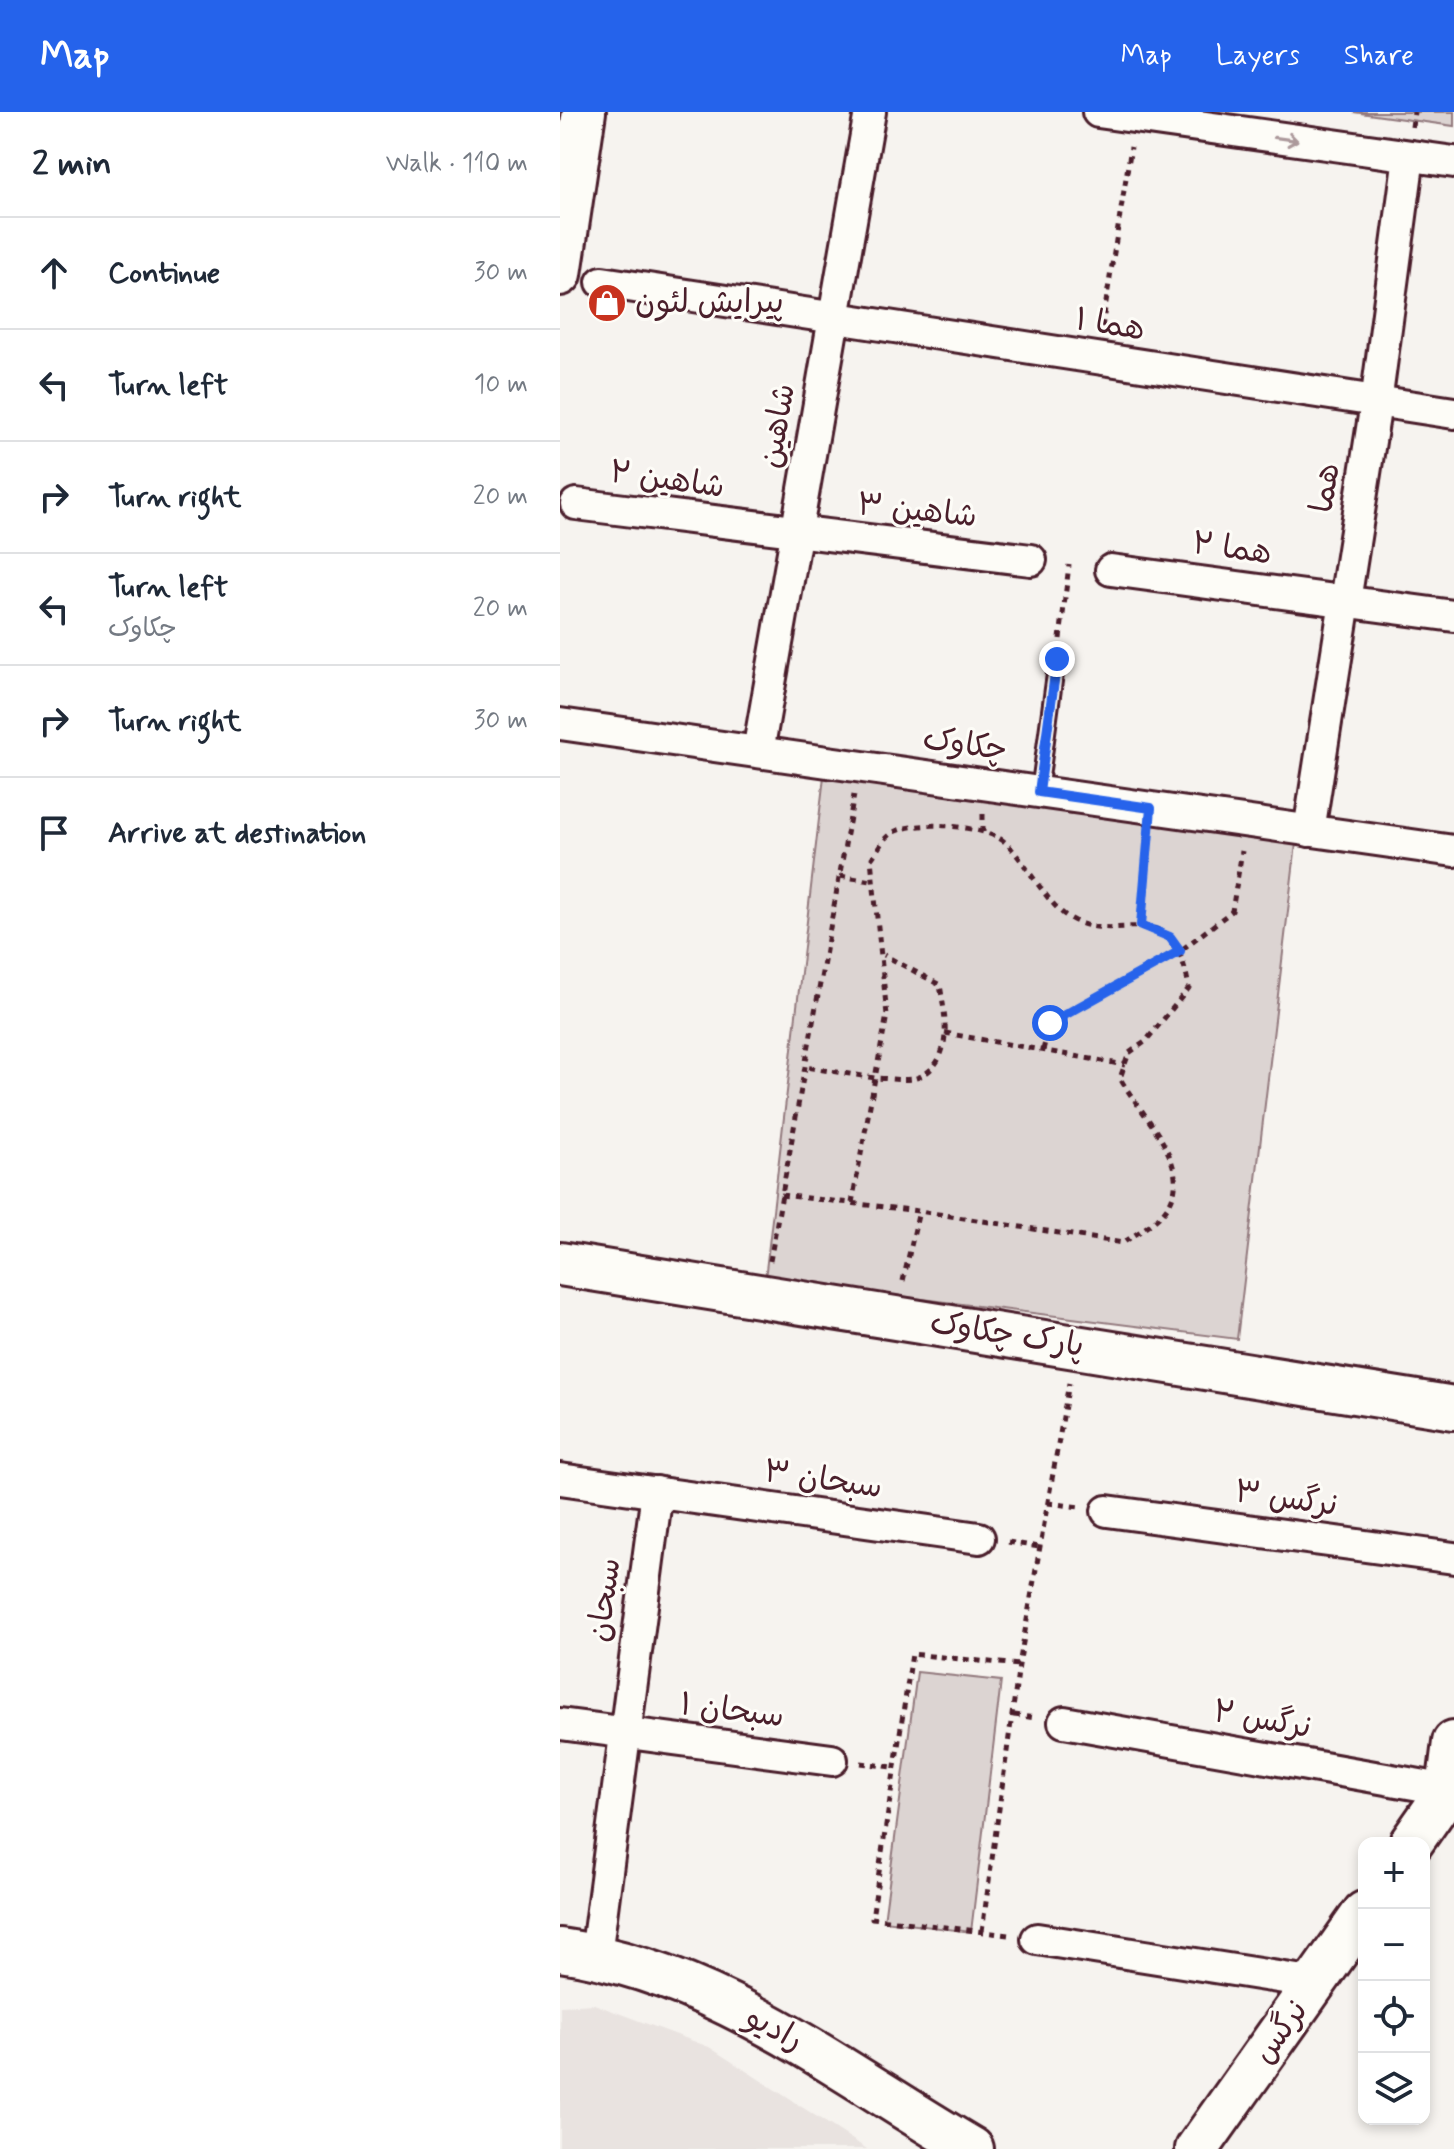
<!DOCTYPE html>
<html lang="en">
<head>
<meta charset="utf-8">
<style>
	body { margin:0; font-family:Mynerve,"Playpen Sans Arabic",sans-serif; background:#f6f6f7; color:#1f2937 }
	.controls { position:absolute; right:24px; bottom:24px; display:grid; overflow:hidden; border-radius:16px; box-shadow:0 4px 12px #0003 }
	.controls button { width:72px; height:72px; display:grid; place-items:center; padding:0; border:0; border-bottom:2px solid #e0e1e3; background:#fff; color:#1f2937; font:40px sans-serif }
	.stop { position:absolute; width:24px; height:24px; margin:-18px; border:6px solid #2563eb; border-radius:50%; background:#fff }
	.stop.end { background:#2563eb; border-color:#fff; box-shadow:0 2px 8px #0008 }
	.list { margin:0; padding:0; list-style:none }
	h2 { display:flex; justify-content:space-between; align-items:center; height:104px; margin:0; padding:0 32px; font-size:34px }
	h2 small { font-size:26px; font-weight:400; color:#747a83 }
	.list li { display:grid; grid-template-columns:52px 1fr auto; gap:24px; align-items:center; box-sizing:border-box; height:112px; padding:0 32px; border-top:2px solid #e0e1e3 }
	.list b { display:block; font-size:30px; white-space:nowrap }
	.list p { margin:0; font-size:26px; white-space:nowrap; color:#747a83 }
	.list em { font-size:26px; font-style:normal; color:#747a83 }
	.icon { flex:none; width:44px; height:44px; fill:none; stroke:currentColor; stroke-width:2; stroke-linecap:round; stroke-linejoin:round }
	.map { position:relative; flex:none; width:894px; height:2037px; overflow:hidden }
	header { display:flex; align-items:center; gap:48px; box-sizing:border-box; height:112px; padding:0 40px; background:#2563eb; color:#fff }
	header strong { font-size:38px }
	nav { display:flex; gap:44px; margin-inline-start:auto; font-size:28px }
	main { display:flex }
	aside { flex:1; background:#fff }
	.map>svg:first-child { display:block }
	.built { fill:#e9e3e0 }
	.green { fill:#dcd4d2; stroke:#937a7e; stroke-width:2 }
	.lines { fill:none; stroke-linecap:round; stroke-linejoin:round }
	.lane-casing { stroke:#4a1f2b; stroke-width:20 }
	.street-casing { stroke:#4a1f2b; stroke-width:36 }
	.secondary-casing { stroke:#4a1f2b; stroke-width:48 }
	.path { stroke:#4a1f2b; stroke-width:5; stroke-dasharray:6 6; stroke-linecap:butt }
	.lane { stroke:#fdfcf7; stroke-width:14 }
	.street { stroke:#fdfcf7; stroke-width:30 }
	.secondary { stroke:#fdfcf7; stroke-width:42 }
	.oneway { stroke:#ac999b }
	.route { stroke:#2563eb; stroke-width:10 }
	.labels { text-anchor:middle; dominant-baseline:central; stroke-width:6; stroke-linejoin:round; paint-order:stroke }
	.poi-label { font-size:32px; fill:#4a1f2b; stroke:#fdfcf7; text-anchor:start }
	.street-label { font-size:32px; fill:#4a1f2b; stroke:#fdfcf7 }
</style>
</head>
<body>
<header>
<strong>Map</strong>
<nav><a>Map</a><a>Layers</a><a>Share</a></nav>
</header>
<main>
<aside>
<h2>2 min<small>Walk · 110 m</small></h2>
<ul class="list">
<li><svg class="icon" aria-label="ahead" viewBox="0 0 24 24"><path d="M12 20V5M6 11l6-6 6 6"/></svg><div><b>Continue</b></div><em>30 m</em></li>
<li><svg class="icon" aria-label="left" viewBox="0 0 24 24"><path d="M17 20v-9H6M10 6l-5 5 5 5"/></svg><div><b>Turn left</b></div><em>10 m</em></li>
<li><svg class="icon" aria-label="right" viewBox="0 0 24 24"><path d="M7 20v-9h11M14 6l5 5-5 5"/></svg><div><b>Turn right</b></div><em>20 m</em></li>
<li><svg class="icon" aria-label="left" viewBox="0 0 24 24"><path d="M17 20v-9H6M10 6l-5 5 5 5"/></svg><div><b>Turn left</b><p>چکاوک</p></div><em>20 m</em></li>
<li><svg class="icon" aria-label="right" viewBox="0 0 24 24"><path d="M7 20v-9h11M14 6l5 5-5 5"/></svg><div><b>Turn right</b></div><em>30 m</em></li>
<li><svg class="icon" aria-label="arrive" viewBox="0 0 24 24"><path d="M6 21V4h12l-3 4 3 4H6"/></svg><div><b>Arrive at destination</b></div></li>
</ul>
</aside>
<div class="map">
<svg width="894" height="2037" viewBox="0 0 894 2037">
	<rect width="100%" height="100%" fill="#f6f3ef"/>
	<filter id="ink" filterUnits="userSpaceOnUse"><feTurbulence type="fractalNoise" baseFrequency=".0125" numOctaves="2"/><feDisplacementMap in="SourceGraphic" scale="16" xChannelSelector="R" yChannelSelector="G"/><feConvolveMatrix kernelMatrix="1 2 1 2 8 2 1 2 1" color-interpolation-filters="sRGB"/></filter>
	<g filter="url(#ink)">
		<polygon class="built" points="34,1892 149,1935 307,2037 0,2037 0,1894"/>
		<g class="green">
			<polygon points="793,0 894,0 894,14"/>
			<polygon points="265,656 737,723 677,1227 205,1167"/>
			<polygon points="357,1560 441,1569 411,1820 324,1809"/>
		</g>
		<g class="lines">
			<defs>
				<polyline id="lane" points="479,680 497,547"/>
				<g id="street">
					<polyline points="538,0 894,50"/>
					<polyline points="42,170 894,301"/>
					<polyline points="16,392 471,448"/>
					<polyline points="551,458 894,504"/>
					<polyline points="0,612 894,739"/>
					<polyline points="198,640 310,0"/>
					<polyline points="749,719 816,291 849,44"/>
					<polyline points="0,1367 419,1426"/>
					<polyline points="547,1399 894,1446"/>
					<polyline points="504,1610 888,1678"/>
					<polyline points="0,1612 272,1648"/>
					<polyline points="477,1827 756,1871"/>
					<polyline points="36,1843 97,1380"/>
				</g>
				<g id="secondary">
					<polyline points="0,162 24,0"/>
					<polyline points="0,1152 894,1296"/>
					<polyline points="851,1731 888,1678 894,1630"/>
					<path d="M 0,1838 C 156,1860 280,1960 412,2037"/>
					<polyline points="637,2037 804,1801"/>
				</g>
			</defs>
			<use href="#lane" class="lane-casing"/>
			<use href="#street" class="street-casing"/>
			<use href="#secondary" class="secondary-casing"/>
			<g class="path">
				<polyline points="852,15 854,0"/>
				<polyline points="542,215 571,35"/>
				<polyline points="500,527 509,453"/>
				<polyline points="423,702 423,721"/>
				<polyline points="280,764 311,769"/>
				<polyline points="581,813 588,726"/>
				<polyline points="385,921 565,953"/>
				<polyline points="483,938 490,911 620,839 672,799 682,739"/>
				<path d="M 221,1083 L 359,1099 L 563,1131 C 574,1123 588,1115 598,1106 C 646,1062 581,1005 560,966 L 569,941 L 585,930 L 629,876 C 612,773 557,840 505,803 C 485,788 466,751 447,732 C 429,713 350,706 329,723 C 322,728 317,740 311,747 L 327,903 L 315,966 L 245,955"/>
				<path d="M 292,1091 L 315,966 C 327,966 348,970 359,965 C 395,949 385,903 380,873 L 324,843"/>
				<polyline points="210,1149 294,683"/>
				<polyline points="343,1169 359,1099"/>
				<polyline points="488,1391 519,1395"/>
				<polyline points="448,1430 479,1435"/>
				<polyline points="454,1603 476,1606"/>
				<polyline points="301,1651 333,1655"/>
				<polyline points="422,1819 459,1553 509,1271"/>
				<polyline points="448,1823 312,1806 352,1542 459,1553"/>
			</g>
			<use href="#lane" class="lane"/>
			<use href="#street" class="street"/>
			<use href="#secondary" class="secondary"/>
		</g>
		<defs><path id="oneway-shaft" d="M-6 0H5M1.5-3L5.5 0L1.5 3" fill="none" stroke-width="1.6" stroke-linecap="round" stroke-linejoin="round" transform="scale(2)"/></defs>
		<use class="oneway" href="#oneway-shaft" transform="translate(726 27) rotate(8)"/>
	</g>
	<g class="lines" filter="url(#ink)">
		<polyline class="route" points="490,911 620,839 610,825 581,813 591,696 479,680 497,547"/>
	</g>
	<defs>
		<symbol id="shop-disc" viewBox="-11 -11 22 22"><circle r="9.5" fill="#c8321e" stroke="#fdfcf7"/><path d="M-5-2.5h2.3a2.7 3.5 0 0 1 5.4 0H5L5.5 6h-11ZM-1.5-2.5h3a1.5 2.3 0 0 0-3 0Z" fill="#fff"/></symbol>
	</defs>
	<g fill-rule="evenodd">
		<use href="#shop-disc" x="25" y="169" width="44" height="44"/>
	</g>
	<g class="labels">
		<g class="poi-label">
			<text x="75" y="191">پیرایش لئون</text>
		</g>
		<g class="street-label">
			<text transform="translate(550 213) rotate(9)">هما ۱</text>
			<text transform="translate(218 314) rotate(-80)">شاهین</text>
			<text transform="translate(107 368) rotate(8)">شاهین ۲</text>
			<text transform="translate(766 376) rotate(-81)">هما</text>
			<text transform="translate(357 399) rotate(6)">شاهین ۳</text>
			<text transform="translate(672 437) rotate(8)">هما ۲</text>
			<text transform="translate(405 633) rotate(8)">چکاوک</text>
			<text transform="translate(447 1223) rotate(9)">پارک چکاوک</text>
			<text transform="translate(263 1368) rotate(8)">سبحان ۳</text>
			<text transform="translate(726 1387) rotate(8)">نرگس ۳</text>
			<text transform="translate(45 1488) rotate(-82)">سبحان</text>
			<text transform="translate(172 1599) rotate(7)">سبحان ۱</text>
			<text transform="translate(702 1608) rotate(10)">نرگس ۲</text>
			<text transform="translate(214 1917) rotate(28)">رادیو</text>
			<text transform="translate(721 1920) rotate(-54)">نرگس</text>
		</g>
	</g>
</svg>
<div class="controls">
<button>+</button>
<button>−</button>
<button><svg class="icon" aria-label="locate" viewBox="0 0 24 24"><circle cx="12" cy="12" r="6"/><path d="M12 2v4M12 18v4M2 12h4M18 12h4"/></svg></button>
<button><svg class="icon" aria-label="layers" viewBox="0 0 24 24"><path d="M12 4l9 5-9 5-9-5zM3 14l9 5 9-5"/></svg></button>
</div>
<div class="stop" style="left:490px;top:911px"></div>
<div class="stop end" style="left:497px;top:547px"></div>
</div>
</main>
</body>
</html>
